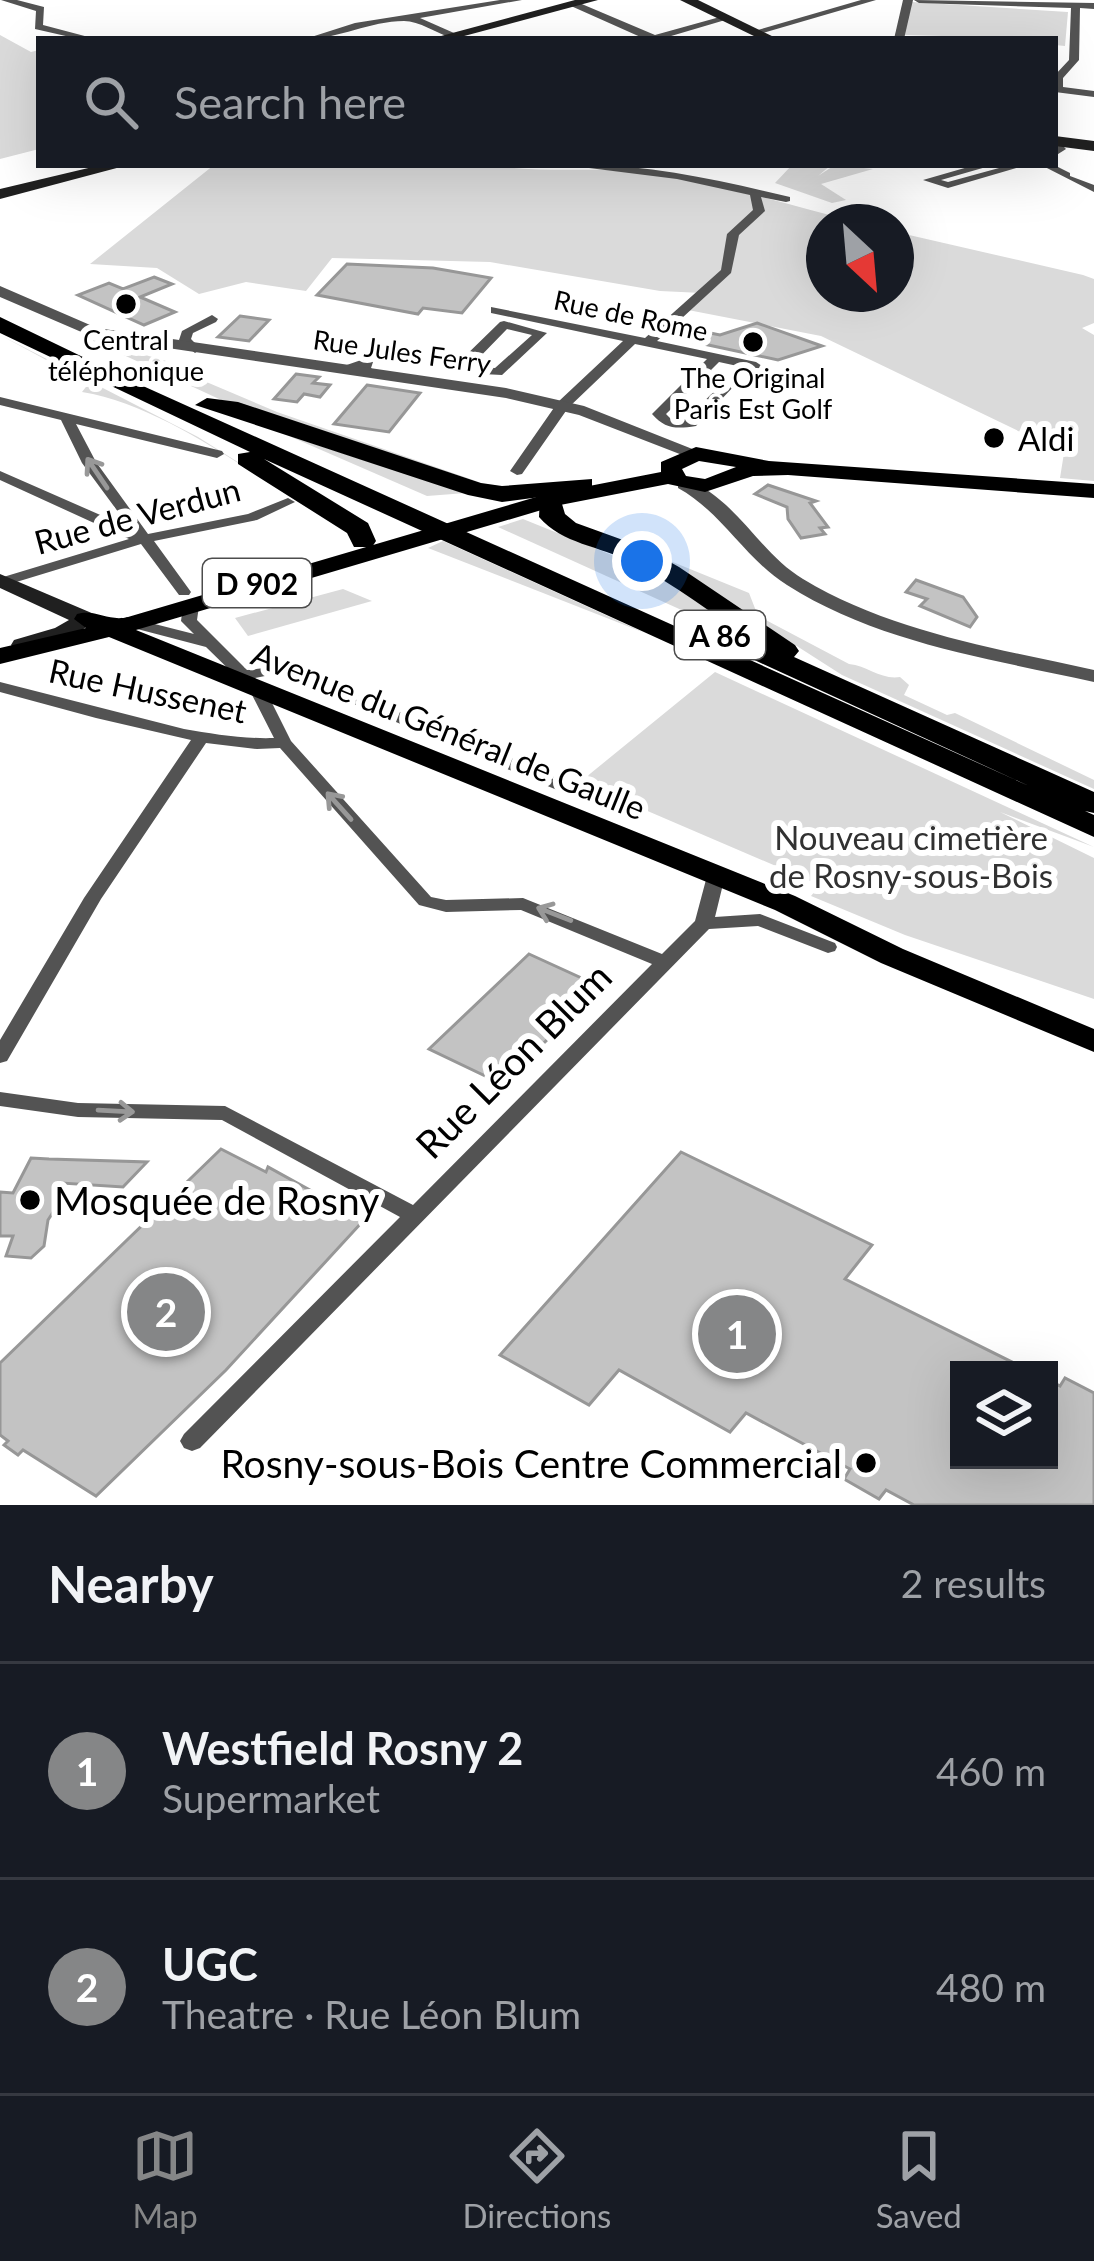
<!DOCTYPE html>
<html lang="en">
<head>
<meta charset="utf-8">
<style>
	body { margin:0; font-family:Lato,sans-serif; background:#20242c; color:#f1f3f6 }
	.controls { position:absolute; right:36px; bottom:36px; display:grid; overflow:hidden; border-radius:0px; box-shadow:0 12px 48px #0002 }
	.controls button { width:108px; height:108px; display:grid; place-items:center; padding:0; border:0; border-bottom:3px solid #363941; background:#171b24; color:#f1f3f6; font:60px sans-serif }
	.compass { position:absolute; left:806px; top:204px; width:108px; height:108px; border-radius:50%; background:#171b24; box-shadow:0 12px 48px #0002; rotate:154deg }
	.you { position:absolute; left:642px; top:561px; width:42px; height:42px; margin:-30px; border:9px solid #fff; border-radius:50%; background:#1a73e8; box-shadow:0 0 0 18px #1a73e833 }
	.badge { display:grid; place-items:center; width:78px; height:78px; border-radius:50%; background:#858687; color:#fff; font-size:39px; font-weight:700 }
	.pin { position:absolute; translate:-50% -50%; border:6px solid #fff; box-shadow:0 3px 12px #0006 }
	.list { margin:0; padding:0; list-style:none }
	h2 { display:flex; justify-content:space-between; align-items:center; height:156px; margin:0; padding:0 48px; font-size:51px }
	h2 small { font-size:39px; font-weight:400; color:#9ea1a6 }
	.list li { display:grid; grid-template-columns:78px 1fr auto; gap:36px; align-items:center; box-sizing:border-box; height:216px; padding:0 48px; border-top:3px solid #363941 }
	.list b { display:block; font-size:45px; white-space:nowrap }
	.list p { margin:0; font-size:39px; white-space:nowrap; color:#9ea1a6 }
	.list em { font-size:39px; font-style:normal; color:#9ea1a6 }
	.icon { flex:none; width:66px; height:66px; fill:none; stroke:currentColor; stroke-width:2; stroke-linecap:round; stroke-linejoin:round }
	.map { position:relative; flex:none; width:1094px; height:1505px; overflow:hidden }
	.search { position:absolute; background:#171b24; box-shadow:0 12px 48px #0002; left:36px; right:36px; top:36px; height:132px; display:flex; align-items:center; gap:30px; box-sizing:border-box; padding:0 42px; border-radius:0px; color:#9ea1a6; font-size:45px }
	.sheet { height:588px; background:#171b24 }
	nav { display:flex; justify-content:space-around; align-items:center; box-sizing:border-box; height:168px; border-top:3px solid #363941; background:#171b24; font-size:33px; color:#9ea1a6 }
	nav a { display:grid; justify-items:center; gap:6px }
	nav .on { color:#858687 }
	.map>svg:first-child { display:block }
	.green { fill:#dadada }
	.building { fill:#c3c3c3; stroke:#979797; stroke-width:3 }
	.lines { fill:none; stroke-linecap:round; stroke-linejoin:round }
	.minor { fill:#535353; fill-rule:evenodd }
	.tertiary { fill:#535353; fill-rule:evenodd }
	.secondary { fill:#202020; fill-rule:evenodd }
	.primary { fill:#000; fill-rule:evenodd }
	.motorway { fill:#000; fill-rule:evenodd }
	.oneway { stroke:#989898 }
	.poi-dot { fill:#000; stroke:#fff; stroke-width:4.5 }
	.labels { text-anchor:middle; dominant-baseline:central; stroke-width:12; stroke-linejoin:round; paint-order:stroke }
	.far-street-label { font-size:27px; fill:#000; stroke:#fff }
	.far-poi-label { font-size:27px; fill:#000; stroke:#fff }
	.shield { fill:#fff; stroke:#4c4c4c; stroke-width:3 }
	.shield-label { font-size:30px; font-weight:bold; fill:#000 }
	.poi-label { font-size:33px; fill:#000; stroke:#fff; text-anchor:start }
	.street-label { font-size:33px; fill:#000; stroke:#fff }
	.park-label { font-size:33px; fill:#313131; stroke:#fff }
	.near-street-label { font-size:39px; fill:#000; stroke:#fff }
	.near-poi-label { font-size:39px; fill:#000; stroke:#fff; text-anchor:start }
</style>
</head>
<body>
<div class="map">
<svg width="1094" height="1505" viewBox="0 0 1094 1505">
	<rect width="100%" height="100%" fill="#fff"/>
	<g class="green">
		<polygon points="912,2 1068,12 1065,46 1055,45 1055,39 904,35"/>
		<polygon points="0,35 31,52 39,50 39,149 0,159"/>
		<path d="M 214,165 L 490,165 C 543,174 595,166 648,173 C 718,182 788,205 857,222 L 824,222 L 824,294 L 896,294 L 896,232 L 1083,275 L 1094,279 L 1094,323 L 1082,328 L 1094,335 L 1094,481 L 1060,478 L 1064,453 L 821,336 L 688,310 L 702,293 L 660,291 L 490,262 L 332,258 L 306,291 L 246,282 L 199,294 L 157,268 L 90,264 Z"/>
		<polygon points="792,165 831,165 818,176 835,165 873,169 821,184 846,200 832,203 775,183"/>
		<path d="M 0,335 L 198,437 L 351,533 C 268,489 174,407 82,392 L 89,383 Z"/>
		<polygon points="91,340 144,350 142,354 173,363 171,367 277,412 479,482 230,404"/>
		<polygon points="289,436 466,493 427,496"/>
		<polygon points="523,519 671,579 761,646 498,527"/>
		<polygon points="443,541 645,633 428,548"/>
		<path d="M 653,554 L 749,593 L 758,616 L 849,664 C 868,666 881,680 900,677 L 909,685 L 904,695 L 947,715 L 955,713 L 1094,780 L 1094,789 L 842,675 Z"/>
		<polygon points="343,589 372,601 248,636 235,618"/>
		<polygon points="715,672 1094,847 1000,812 1094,858 1094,999 905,935 811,896 820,885 580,782"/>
	</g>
	<g class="building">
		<polygon points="347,264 433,268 491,278 462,313 423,308 418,314 317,295"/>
		<polygon points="154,277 172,284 140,297 175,312 144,325 78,295 109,283 123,289"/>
		<polygon points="240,316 269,320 249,341 218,337"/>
		<polygon points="757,323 822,346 778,360 690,341 700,331 720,335"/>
		<polygon points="296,374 319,377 313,383 330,385 320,397 304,394 297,402 274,399"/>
		<polygon points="367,385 420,393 389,432 334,424"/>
		<polygon points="768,485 816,501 810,503 828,527 820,528 825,534 801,538 788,519 787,507 755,494"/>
		<polygon points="916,580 963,597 977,617 970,627 920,606 927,599 906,592"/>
		<polygon points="529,954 601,987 502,1084 429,1049"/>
		<polygon points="221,1149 266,1172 268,1167 364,1220 226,1370 96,1496 23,1450 18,1455 4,1445 8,1441 0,1435 0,1363"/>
		<polygon points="681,1152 872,1245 845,1279 1028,1370 959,1370 959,1460 1049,1460 1049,1380 1060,1386 1065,1378 1094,1393 1094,1505 914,1505 886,1490 879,1499 844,1479 850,1469 746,1413 730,1432 619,1370 589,1405 500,1355"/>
		<polygon points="31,1158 49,1159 147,1162 123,1187 62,1183 63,1197 48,1220 44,1246 31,1258 6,1256 13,1236 0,1236 0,1192 13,1193"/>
	</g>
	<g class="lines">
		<g class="minor">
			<polygon points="1,0 17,0 44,7 43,25 96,39 79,39 35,29 36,11"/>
			<path d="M 500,0 L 522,0 L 420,18 L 454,33 L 454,37 L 451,38 C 437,33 419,21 404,21 C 370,21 339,39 305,39 L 355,23 Z"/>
			<polygon points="861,0 876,0 759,34 751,32"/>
			<polygon points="903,0 913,0 904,39 894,39"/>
			<polygon points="914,0 1094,3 1094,9 1080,8 1079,60 1063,78 1063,87 1094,91 1094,97 1055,92 1055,75 1069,60 1071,8 919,3"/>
			<polygon points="571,2 577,2 655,35 727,15 732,18 661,39 645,39 571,6"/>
			<polygon points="1055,138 1066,149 1055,156"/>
			<path d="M 584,165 C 654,165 722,181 790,197 L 790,201 L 786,202 L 761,197 L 765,211 L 739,235 L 731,273 L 657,341 L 756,362 L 762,366 L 756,370 L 719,362 L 711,370 L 736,378 L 736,384 L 696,426 C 676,429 665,429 652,414 L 707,359 L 635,344 L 568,408 L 522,474 L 517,475 L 510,471 L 558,402 L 623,341 L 491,313 L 491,307 L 645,338 L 721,270 L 727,234 L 753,210 L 750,195 L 677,179 L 589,168 ZM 705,376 L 723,382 L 687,419 L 672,420 L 666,414 Z"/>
			<polygon points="975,165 993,165 941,180 948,182 1010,165 1027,165 948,188 923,180"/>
			<polygon points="1054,165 1070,173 1070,176 1094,185 1094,192 1043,166"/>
			<polygon points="212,315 218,319 216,322 193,333 191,339 201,349 195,353 179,340 182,331"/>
			<path d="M 504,321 L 547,333 L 502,375 L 463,373 L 457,365 L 459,362 L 500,322 ZM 507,329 L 532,335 L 495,368 L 471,366 Z"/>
			<polygon points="367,358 373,362 371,368 375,372 373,375 360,373 358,368 344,372 338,368"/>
			<polygon points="0,397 222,451 224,454 217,458 76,424 96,462 148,534 248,514 288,498 295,502 257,520 154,541 191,592 189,595 179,595 141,544 0,587 0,578 129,539 0,480 0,471 130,528 82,463 61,420 0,405"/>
			<path d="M 191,601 L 199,606 L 197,620 L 247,670 L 288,665 L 621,804 L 624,808 L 615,813 L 609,812 L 280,673 L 255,678 L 264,687 L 291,741 L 431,897 L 446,900 L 523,898 L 662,954 L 695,921 L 707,876 L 716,870 L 725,876 L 715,917 L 760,914 L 835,943 L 837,947 L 835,951 L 828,953 L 758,926 L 709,929 L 200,1448 L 192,1451 L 184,1448 L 180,1441 L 184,1434 L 400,1217 L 222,1120 L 78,1117 L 0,1106 L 0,1092 L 78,1103 L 225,1106 L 413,1205 L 652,964 L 521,910 L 446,912 L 419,905 L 280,748 L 257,749 L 206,743 L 101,899 L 7,1061 L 0,1063 L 0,1040 L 84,898 L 191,740 L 96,718 L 0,692 L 0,682 L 184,729 C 213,734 243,739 274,738 L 249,689 L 206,647 L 122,625 L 119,622 L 127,617 L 194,634 L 181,621 L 183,606 Z"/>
		</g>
		<g class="tertiary">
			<polygon points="0,286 97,328 506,388 584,406 705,454 702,458 690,458 579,415 506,398 93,337 0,297"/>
			<path d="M 684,479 C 735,496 758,552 803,579 C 891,632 995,648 1094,670 L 1094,682 C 991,659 878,643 787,585 C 745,559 722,512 678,488 L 678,480 Z"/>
		</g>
		<g class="secondary">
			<polygon points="575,0 598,0 453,39 430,39"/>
			<polygon points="680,0 698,0 778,39 760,39"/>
			<polygon points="1055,136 1094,141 1094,151 1055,146"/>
			<polygon points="101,165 128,165 0,199 0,189"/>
			<polygon points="0,574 94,614 97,619 71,638 22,652 14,650 11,645 14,640 55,628 69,620 0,588"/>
		</g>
		<path class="primary" d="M 696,447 L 769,461 L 1094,484 L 1094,498 L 788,475 L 753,476 L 705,492 L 668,484 L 555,506 L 136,630 L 795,896 L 903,949 L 1094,1029 L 1094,1052 L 881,963 L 775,910 L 109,637 L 0,664 L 0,648 L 86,628 L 74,619 L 77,614 C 96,609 109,622 128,617 L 543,495 L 661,472 L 661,462 ZM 699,461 L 736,467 L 705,479 L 686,476 L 682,469 Z"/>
		<path class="motorway" d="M 0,317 L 143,386 L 1029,786 L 750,658 L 746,652 L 757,644 C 715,616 675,584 631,562 C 600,546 562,544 539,517 L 540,497 L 502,502 L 468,495 L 195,405 L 207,398 L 238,402 L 481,483 L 502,486 L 592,479 L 592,489 L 559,494 L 565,514 L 576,523 L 645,548 L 679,567 L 795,645 L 799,651 L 794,657 L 1094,792 L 1094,813 L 1085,811 L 1094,815 L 1094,837 L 264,459 L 368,523 L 376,541 L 372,547 L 354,547 L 347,533 L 238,464 L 238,454 L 250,452 L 0,333 Z"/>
	</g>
	<defs><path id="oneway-shaft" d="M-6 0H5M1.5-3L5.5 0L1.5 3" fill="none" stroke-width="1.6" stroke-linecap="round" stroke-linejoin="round" transform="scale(3)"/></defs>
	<g class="oneway">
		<use href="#oneway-shaft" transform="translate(97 473) rotate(-124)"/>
		<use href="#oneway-shaft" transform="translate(339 806) rotate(-132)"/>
		<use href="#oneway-shaft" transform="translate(554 914) rotate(-159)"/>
		<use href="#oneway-shaft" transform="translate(116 1111) rotate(3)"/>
	</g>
	<g class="poi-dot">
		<circle cx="126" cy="304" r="12"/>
		<circle cx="753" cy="342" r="12"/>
		<circle cx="994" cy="438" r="12"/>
		<circle cx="30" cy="1200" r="12"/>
		<circle cx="866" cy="1463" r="12"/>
	</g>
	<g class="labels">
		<g class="far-street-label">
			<text transform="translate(631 315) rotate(12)">Rue de Rome</text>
			<text transform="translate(402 351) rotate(8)">Rue Jules Ferry</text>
		</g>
		<g class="far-poi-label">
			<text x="126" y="339">Central<tspan x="126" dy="31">téléphonique</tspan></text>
			<text x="753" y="377">The Original<tspan x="753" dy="31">Paris Est Golf</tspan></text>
		</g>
		<g class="shield">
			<rect x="203" y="559" width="108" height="48" rx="9"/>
			<rect x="675" y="611" width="90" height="48" rx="9"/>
		</g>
		<g class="shield-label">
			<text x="257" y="583">D 902</text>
			<text x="720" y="635">A 86</text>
		</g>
		<g class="poi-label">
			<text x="1018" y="438">Aldi</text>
		</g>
		<g class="street-label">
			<text transform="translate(137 515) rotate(-15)">Rue de Verdun</text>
			<text transform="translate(148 690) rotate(12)">Rue Hussenet</text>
			<text transform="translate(449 730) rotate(22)">Avenue du Général de Gaulle</text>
		</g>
		<g class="park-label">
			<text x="911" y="837">Nouveau cimetière<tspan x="911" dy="38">de Rosny-sous-Bois</tspan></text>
		</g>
		<g class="near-street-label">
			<text transform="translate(513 1060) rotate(-45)">Rue Léon Blum</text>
		</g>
		<g class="near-poi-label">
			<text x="54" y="1200">Mosquée de Rosny</text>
			<text x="842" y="1463" text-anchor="end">Rosny-sous-Bois Centre Commercial</text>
		</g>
	</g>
</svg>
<div class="controls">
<button><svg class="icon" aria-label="layers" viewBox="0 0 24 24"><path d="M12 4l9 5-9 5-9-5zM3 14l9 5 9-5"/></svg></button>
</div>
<svg class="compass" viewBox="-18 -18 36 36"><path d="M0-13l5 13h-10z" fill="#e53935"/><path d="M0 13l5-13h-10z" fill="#9ea1a6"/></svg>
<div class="you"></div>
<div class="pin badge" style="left:737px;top:1334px">1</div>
<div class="pin badge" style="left:166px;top:1312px">2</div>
<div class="search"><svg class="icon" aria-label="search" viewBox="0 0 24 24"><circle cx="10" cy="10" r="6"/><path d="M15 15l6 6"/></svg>Search here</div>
</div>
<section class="sheet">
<h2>Nearby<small>2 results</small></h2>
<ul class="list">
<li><span class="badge">1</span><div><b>Westfield Rosny 2</b><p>Supermarket</p></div><em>460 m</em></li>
<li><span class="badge">2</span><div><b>UGC</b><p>Theatre · Rue Léon Blum</p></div><em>480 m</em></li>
</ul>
</section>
<nav>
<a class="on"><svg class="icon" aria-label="map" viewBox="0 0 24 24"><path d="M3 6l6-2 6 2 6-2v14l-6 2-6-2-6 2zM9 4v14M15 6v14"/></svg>Map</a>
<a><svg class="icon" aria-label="directions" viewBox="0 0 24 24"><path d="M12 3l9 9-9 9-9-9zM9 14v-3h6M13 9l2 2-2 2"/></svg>Directions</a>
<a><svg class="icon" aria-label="saved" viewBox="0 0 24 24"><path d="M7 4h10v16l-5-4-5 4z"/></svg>Saved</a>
</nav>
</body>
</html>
